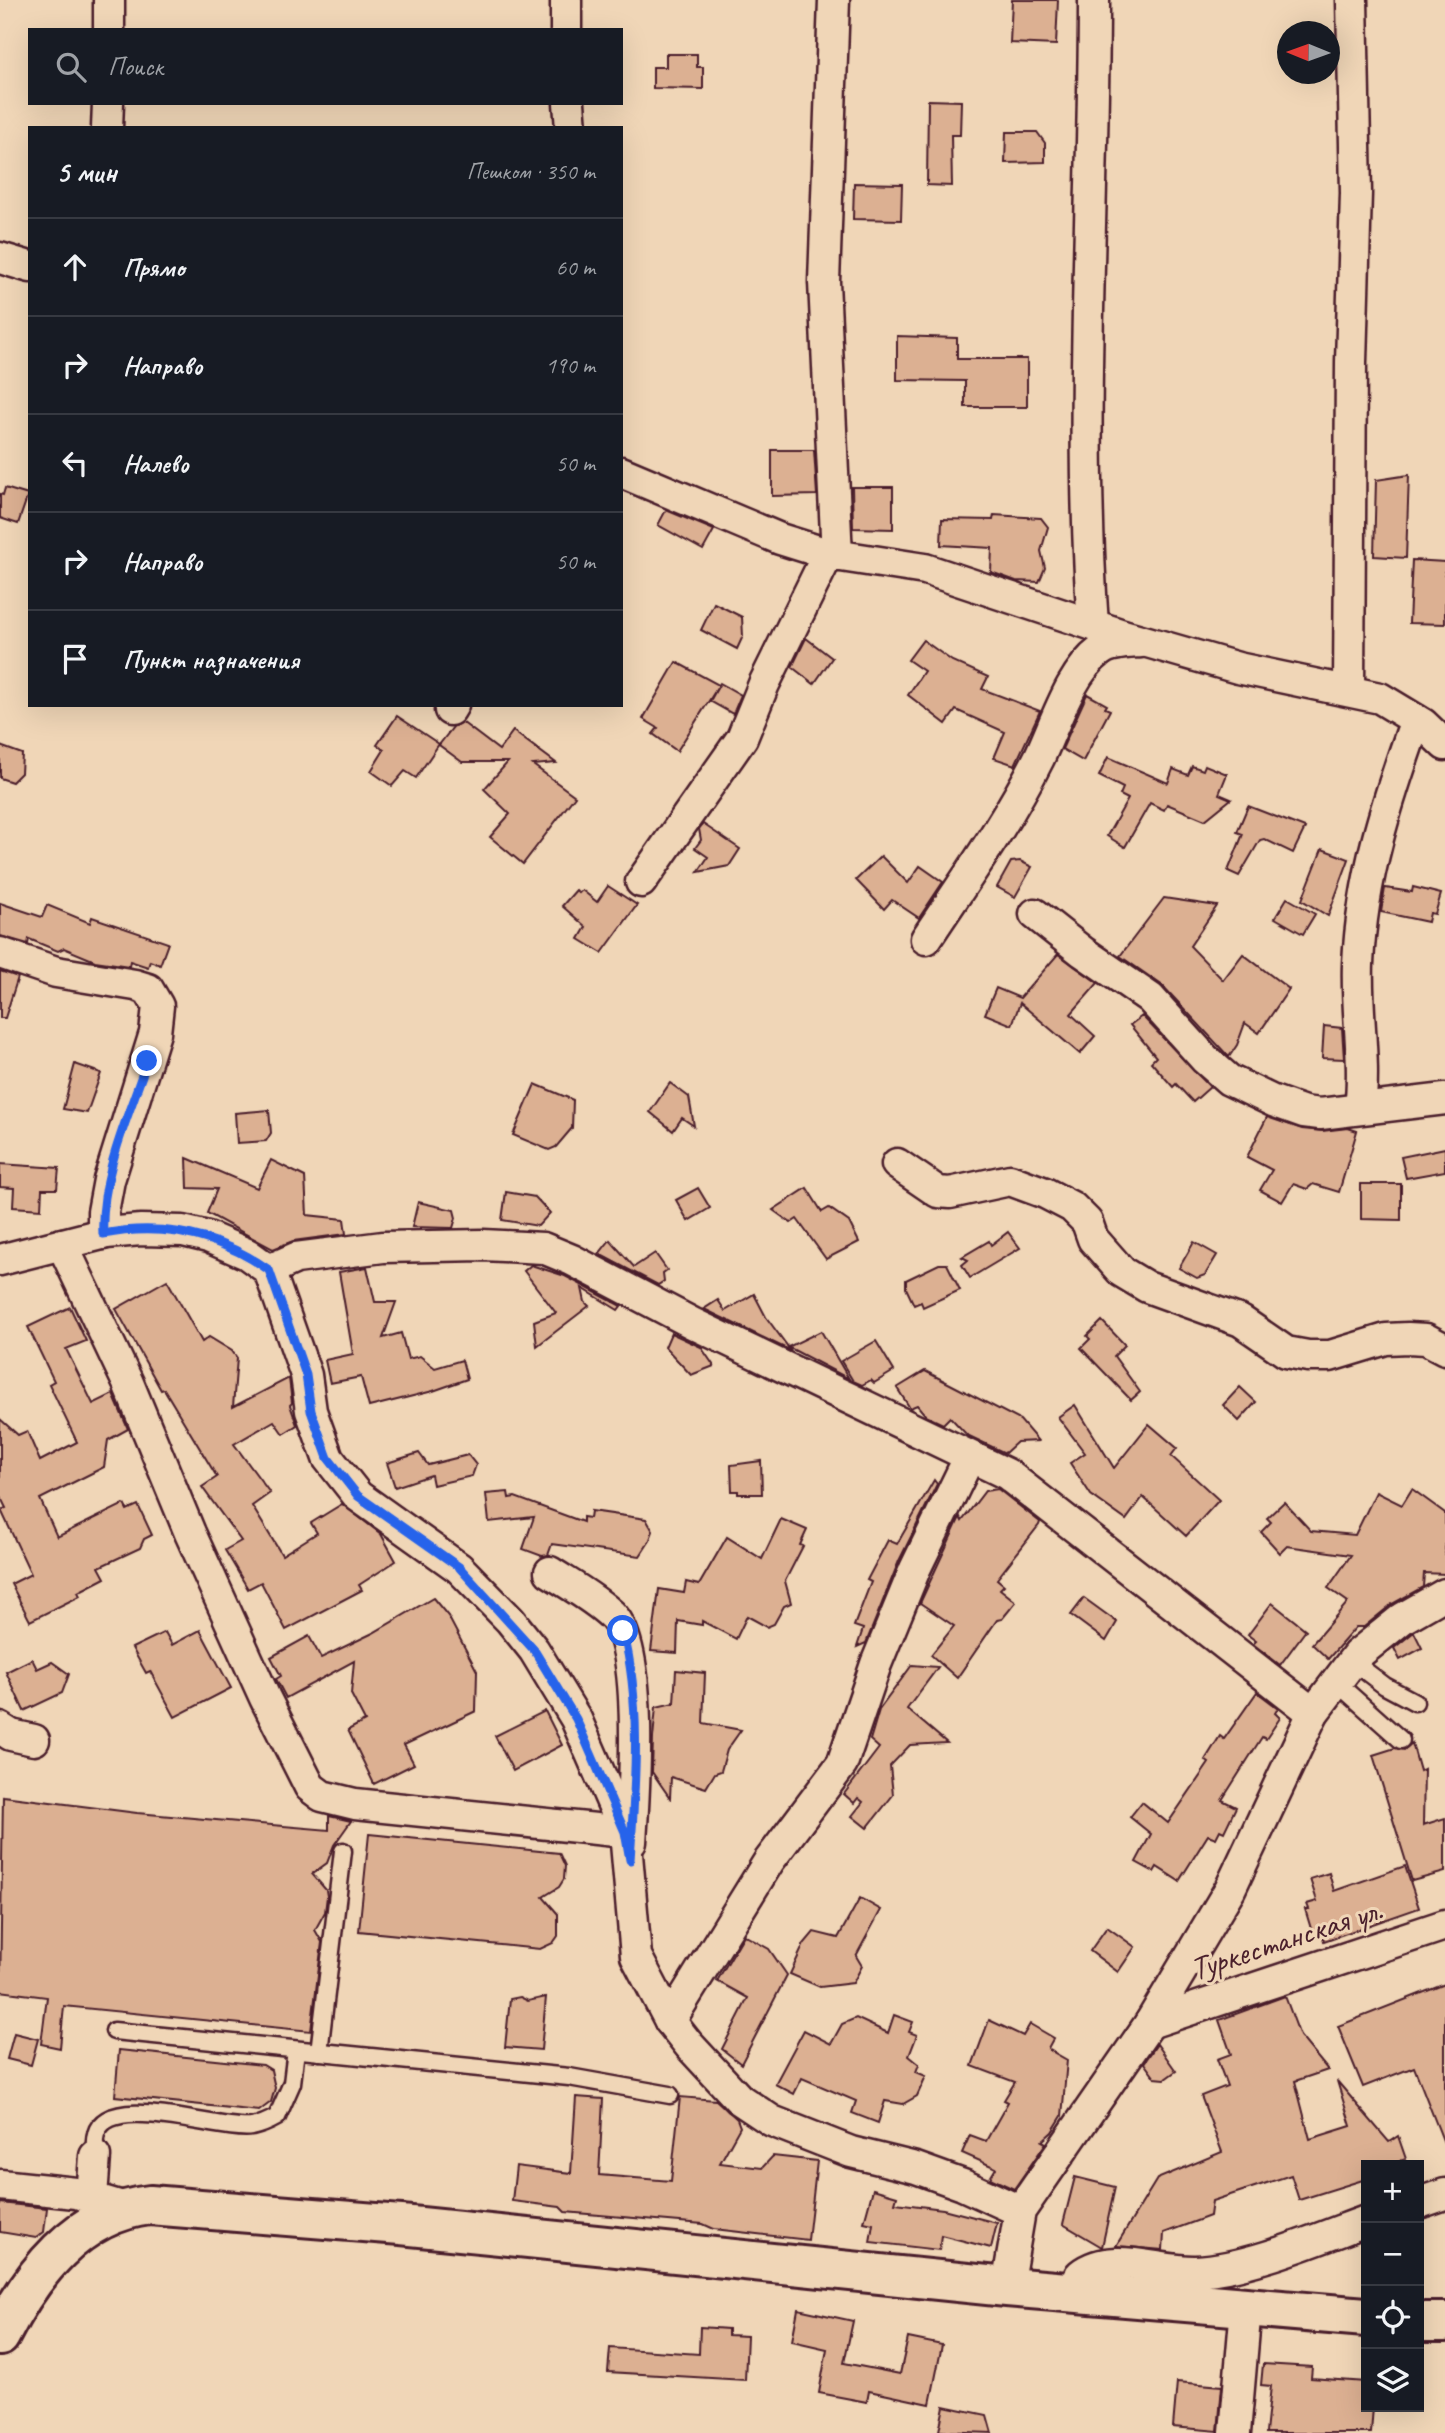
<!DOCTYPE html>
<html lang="ru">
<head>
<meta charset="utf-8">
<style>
	body { margin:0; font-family:Caveat,sans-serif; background:#242831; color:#f1f3f6 }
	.controls { position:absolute; right:21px; bottom:21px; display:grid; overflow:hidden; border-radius:0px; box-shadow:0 7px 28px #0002 }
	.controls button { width:63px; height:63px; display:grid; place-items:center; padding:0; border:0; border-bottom:2px solid #363941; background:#171b24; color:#f1f3f6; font:35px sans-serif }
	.compass { position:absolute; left:1277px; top:21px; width:63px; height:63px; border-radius:50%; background:#171b24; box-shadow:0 7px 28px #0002; rotate:271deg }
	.stop { position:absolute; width:21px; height:21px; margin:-16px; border:5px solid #2563eb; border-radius:50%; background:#fff }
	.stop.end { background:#2563eb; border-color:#fff; box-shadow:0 2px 7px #0008 }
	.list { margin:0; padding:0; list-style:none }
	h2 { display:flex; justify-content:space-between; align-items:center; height:91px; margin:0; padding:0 28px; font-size:30px }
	h2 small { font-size:23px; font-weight:400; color:#9ea1a6 }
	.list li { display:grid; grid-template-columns:46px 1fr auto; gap:21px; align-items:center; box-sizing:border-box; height:98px; padding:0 28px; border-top:2px solid #363941 }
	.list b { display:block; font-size:26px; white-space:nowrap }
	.list em { font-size:23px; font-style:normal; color:#9ea1a6 }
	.icon { flex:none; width:38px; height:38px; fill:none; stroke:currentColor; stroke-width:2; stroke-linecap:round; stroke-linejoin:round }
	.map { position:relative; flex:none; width:1445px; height:2433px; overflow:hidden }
	.search { position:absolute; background:#171b24; box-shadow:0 7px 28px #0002; left:28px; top:28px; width:595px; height:77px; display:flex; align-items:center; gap:18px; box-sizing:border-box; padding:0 24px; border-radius:0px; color:#9ea1a6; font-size:26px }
	.panel { position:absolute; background:#171b24; box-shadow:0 7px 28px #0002; left:28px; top:126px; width:595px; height:581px; border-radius:0px }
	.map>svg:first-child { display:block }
	.building { fill:#dcb092; stroke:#4a1f2b; stroke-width:2 }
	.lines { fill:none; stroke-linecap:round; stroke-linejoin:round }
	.service-casing { stroke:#4a1f2b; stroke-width:21 }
	.minor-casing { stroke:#4a1f2b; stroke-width:35 }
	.secondary-casing { stroke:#4a1f2b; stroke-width:44 }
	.service { stroke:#f0d6b7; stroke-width:16 }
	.minor { stroke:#f0d6b7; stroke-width:30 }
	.secondary { stroke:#f0d6b7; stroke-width:38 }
	.route { stroke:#2563eb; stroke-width:9 }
	.labels { text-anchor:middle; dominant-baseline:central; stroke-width:6; stroke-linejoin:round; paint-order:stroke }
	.street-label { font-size:33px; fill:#4a1f2b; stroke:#f0d6b7 }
</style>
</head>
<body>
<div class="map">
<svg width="1445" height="2433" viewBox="0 0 1445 2433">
	<rect width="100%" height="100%" fill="#f0d6b7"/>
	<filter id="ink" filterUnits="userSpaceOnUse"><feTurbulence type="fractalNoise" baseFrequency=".0143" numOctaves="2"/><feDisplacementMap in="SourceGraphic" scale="14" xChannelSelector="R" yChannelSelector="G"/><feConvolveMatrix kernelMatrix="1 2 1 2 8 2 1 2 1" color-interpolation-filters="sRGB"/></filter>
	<g filter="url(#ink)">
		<g class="building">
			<polygon points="1012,0 1058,0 1056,45 1010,43"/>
			<polygon points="666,54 697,54 697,67 703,67 703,89 653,88 653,67 666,67"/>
			<polygon points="928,100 961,101 960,135 951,135 952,186 927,185"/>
			<polygon points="1006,132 1037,132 1045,143 1045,162 1005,163"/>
			<polygon points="854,183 902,184 901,220 853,219"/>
			<polygon points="897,336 957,338 957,359 1027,359 1027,407 965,407 965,381 897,380"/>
			<polygon points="772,450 814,450 817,495 772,496"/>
			<polygon points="1409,475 1406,558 1374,556 1376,480"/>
			<polygon points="852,487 893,487 893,529 853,528"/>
			<polygon points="5,488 28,495 18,524 0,518 0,494 3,495"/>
			<polygon points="666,510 714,530 703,550 658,525"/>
			<polygon points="994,515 1041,518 1048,527 1041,551 1045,568 1039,582 1016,581 991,572 992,548 941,545 942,519 993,520"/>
			<polygon points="1412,560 1445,562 1445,624 1409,623"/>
			<polygon points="714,603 742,617 743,636 737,649 701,630"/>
			<polygon points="806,638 832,658 814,684 792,667"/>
			<polygon points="923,640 952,661 988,677 982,689 1040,711 1015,765 994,758 1005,732 956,710 946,724 908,695 924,671 908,660"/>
			<polygon points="676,662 719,685 677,751 653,734 658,728 643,719"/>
			<polygon points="720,683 741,695 733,714 710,701"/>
			<polygon points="1087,694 1107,705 1105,708 1110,710 1083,761 1062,749"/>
			<polygon points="397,716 439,744 416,778 405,771 392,786 371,771 384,750 377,745"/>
			<polygon points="462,722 499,750 513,731 556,763 533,765 575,796 523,864 490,837 510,814 484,789 508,762 462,762 439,745 453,727"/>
			<polygon points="0,746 22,754 21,773 12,782 0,778"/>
			<polygon points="1108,757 1168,783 1173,769 1188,775 1192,766 1203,770 1205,765 1227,774 1219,794 1231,799 1205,820 1167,804 1164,810 1150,803 1125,847 1107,836 1128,799 1120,795 1123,788 1099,776"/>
			<polygon points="1248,806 1305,828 1293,853 1264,839 1260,840 1239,876 1228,871 1243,834 1237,832"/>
			<polygon points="703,824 740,849 729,866 698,872 708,857 695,848 701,840 699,829"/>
			<polygon points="1322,849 1349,859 1328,916 1302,900"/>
			<polygon points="881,856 908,883 920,866 943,882 919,918 892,900 884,909 856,880"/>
			<polygon points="1020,861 1032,867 1015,897 997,887 1011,862"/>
			<polygon points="608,886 637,905 602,953 579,939 586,927 562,906 576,890 579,893 582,890 597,902"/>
			<polygon points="1413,887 1441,894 1435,914 1430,913 1428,922 1381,912 1385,888 1412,892"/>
			<polygon points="1164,898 1217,906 1190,946 1223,980 1243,954 1289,989 1259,1033 1245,1023 1237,1045 1229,1057 1163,986 1120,956"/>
			<polygon points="1287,898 1315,914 1303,934 1275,918"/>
			<polygon points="0,903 42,917 47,905 90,923 92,917 168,943 160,965 150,961 148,967 130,961 129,966 95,961 64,948 58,951 29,939 28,944 0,936"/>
			<polygon points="1058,954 1098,983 1071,1014 1095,1036 1080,1054 1020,1003 1012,1025 985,1014 996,988 1020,998"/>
			<polygon points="0,971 18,977 5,1018 0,1018"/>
			<polygon points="1142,1016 1210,1087 1193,1102 1176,1084 1173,1087 1151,1062 1156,1057 1130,1025"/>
			<polygon points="1324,1026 1342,1028 1344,1059 1322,1058"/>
			<polygon points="75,1064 101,1073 87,1113 63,1109"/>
			<polygon points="670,1083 689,1097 694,1126 682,1118 673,1131 650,1112"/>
			<polygon points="535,1084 573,1100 572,1128 556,1147 549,1150 513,1135"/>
			<polygon points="269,1110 271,1133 266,1141 237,1143 235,1113"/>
			<polygon points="1267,1117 1302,1129 1322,1131 1348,1128 1357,1131 1339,1192 1313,1184 1307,1189 1293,1184 1282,1202 1260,1190 1272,1170 1247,1157"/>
			<polygon points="1445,1148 1445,1171 1406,1178 1401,1157"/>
			<polygon points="187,1158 257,1188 271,1160 305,1177 307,1215 344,1219 346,1234 293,1241 273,1249 207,1213 217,1189 188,1188"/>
			<polygon points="0,1164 59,1168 57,1189 42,1189 41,1209 13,1207 14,1188 0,1187"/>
			<polygon points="1361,1184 1401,1184 1401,1220 1361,1219"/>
			<polygon points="698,1188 710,1208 688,1221 676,1200"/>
			<polygon points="807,1188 822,1212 829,1208 849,1222 859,1242 826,1259 797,1219 791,1223 773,1210"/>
			<polygon points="506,1192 535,1197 550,1213 538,1226 502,1220"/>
			<polygon points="418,1202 454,1210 456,1218 453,1228 412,1227"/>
			<polygon points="1008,1232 1020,1248 970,1278 962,1265 968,1260 962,1257 989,1241 991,1245"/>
			<polygon points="610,1240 634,1267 655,1253 667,1270 663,1273 664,1281 658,1285 599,1254"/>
			<polygon points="1194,1242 1217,1255 1205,1275 1197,1278 1179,1268"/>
			<polygon points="939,1264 947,1264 960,1290 923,1307 921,1302 914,1305 906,1288 906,1280"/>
			<polygon points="531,1265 565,1276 621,1306 618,1310 582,1288 585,1302 589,1306 537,1346 534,1321 556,1313 524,1271"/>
			<polygon points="367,1267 375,1302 396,1302 383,1338 401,1333 408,1359 420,1356 435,1368 462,1360 467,1379 433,1391 369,1407 361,1377 330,1383 325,1360 353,1354 339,1272"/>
			<polygon points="167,1280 202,1342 209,1337 232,1351 237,1358 233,1407 289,1378 292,1403 290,1405 297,1425 283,1434 274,1421 234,1444 270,1493 252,1506 282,1555 317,1533 311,1523 342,1504 381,1534 396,1561 359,1585 362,1590 286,1630 261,1582 248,1589 225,1550 241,1541 202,1487 217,1477 164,1389 161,1390 116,1309"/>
			<polygon points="754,1294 766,1317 791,1351 704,1309 718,1300 725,1311"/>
			<polygon points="70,1307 86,1341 66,1349 93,1404 113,1394 128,1429 108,1440 104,1467 40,1499 57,1537 124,1504 127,1510 138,1505 152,1535 144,1539 140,1548 99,1567 105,1578 78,1592 80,1596 30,1621 11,1584 31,1574 1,1510 6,1508 0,1496 0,1419 18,1435 27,1431 40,1461 77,1442 49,1384 54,1381 28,1327"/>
			<polygon points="1102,1321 1125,1345 1114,1356 1140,1392 1131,1400 1081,1348 1090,1339 1087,1336"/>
			<polygon points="821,1331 849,1379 788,1347"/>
			<polygon points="671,1333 701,1347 714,1366 691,1375 665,1347"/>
			<polygon points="876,1341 894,1371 874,1383 871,1380 862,1385 853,1381 841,1361"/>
			<polygon points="925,1371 1020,1420 1038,1441 1017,1442 1005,1453 967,1435 950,1417 943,1424 926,1416 917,1405 910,1408 897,1388"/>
			<polygon points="1240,1387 1256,1402 1239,1421 1223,1405"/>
			<polygon points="1075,1405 1114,1468 1149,1424 1177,1448 1171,1456 1219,1500 1186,1536 1143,1497 1126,1520 1091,1495 1070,1463 1085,1453 1058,1417"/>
			<polygon points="419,1453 428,1465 468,1455 476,1465 472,1476 433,1485 431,1475 395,1487 387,1463"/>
			<polygon points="761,1461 762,1494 738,1494 738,1491 732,1491 731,1465"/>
			<polygon points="934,1480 937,1484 899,1561 866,1643 857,1647 863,1629 854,1626 871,1582 867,1580 888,1540 897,1544"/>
			<polygon points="998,1489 1040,1522 1039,1525 997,1579 1004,1585 1000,1589 1016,1602 1002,1619 997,1620 957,1678 931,1655 954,1626 920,1603 960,1517 962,1521 985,1491"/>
			<polygon points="1412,1489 1445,1513 1445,1574 1424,1573 1423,1587 1392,1604 1364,1627 1356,1627 1328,1659 1312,1644 1348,1602 1328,1588 1351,1555 1287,1546 1280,1553 1261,1532 1271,1522 1267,1518 1284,1502 1311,1531 1355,1535 1376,1492 1402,1505"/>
			<polygon points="508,1492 509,1498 515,1497 583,1522 583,1517 590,1518 591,1511 646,1519 653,1531 649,1542 640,1556 552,1544 548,1555 542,1556 523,1549 534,1517 489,1522 486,1494"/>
			<polygon points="781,1519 807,1530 800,1545 803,1546 785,1581 791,1603 784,1606 774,1624 767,1627 747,1616 736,1639 702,1621 702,1625 678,1621 677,1653 651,1651 659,1589 684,1593 686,1582 699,1585 727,1537 762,1559"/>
			<polygon points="433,1598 448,1616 477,1671 476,1711 404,1745 414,1764 374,1784 348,1730 365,1721 351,1694 354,1661 286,1698 276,1679 281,1676 271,1657 309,1636 321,1658 373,1633"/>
			<polygon points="1084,1598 1117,1622 1106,1641 1071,1615"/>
			<polygon points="1272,1603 1306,1630 1280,1665 1253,1644 1256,1641 1248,1635"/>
			<polygon points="200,1630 231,1688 175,1717 150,1671 146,1673 132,1648 165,1632 172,1645"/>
			<polygon points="1414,1632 1422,1648 1400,1660 1394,1648"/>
			<polygon points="32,1659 37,1669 52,1662 69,1674 62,1693 24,1711 6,1672"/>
			<polygon points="912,1665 938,1667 907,1709 947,1743 910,1745 890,1766 893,1795 867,1828 852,1816 863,1802 858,1798 854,1803 844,1794 879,1748 870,1740 879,1710"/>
			<polygon points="676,1670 705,1673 703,1723 741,1730 727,1750 721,1771 715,1773 706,1788 671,1777 670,1798 652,1772 653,1738 656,1707 674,1703"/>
			<polygon points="1257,1692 1278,1708 1275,1713 1280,1718 1266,1739 1262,1737 1222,1800 1236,1807 1224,1832 1220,1830 1216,1838 1208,1835 1179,1881 1157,1867 1154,1872 1136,1862 1151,1834 1130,1817 1142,1802 1168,1823 1209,1763 1205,1760 1220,1736 1224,1739"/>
			<polygon points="545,1711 562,1745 513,1771 495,1736"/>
			<polygon points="1412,1743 1420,1771 1424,1769 1423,1825 1445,1818 1445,1872 1412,1881 1373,1755 1395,1748 1404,1750"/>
			<polygon points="3,1796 137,1813 329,1830 329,1816 351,1821 334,1845 327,1863 312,1874 326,1890 327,1896 325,1912 315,1930 322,1942 311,2031 64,2006 60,2048 41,2044 47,1997 0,1991"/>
			<polygon points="369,1834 559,1853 565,1866 564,1879 559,1887 543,1897 558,1914 558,1936 553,1943 540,1949 359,1931"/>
			<polygon points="1405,1866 1419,1908 1324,1941 1321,1929 1312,1932 1305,1909 1309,1909 1307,1904 1317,1901 1310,1879 1329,1873 1334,1891"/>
			<polygon points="860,1898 881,1910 856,1956 862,1966 853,1983 820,1987 790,1974 804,1944 814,1932 838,1938"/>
			<polygon points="1107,1927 1135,1947 1118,1972 1090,1951"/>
			<polygon points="744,1935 769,1949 787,1975 741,2064 722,2049 748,1998 717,1981"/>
			<polygon points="1445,1984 1445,2143 1444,2143 1414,2067 1363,2087 1338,2026"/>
			<polygon points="1285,1996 1300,2036 1328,2070 1295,2081 1310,2139 1351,2126 1337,2081 1389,2142 1398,2136 1406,2159 1388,2165 1366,2165 1366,2179 1299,2200 1291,2175 1212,2201 1210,2216 1164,2233 1163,2250 1116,2246 1157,2179 1222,2152 1201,2096 1227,2086 1217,2059 1231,2054 1219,2020"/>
			<polygon points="520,1997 528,2001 546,1997 541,2050 505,2047 510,1999"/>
			<polygon points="894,2015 913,2022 909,2032 917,2035 909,2056 919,2064 916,2072 926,2076 917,2096 903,2104 885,2101 878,2123 852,2113 856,2101 802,2078 794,2094 775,2084 804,2030 831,2044 842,2024 856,2018 888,2033"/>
			<polygon points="989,2020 1023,2036 1030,2024 1054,2038 1048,2049 1067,2060 1062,2116 1052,2132 1042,2141 1046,2143 1014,2189 990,2178 996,2168 962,2153 970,2135 986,2141 1008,2102 1004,2100 1015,2082 972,2066"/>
			<polygon points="14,2033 38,2039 31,2065 7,2059"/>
			<polygon points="1157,2044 1176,2071 1165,2079 1155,2078 1144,2063"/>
			<polygon points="119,2050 263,2065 271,2070 275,2088 271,2102 259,2111 115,2096"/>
			<polygon points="576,2097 603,2099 599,2175 671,2181 680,2097 716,2100 737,2119 740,2127 720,2163 762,2168 773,2156 817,2161 808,2240 714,2229 703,2224 565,2212 560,2207 512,2201 516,2166 571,2173"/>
			<polygon points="1075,2177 1115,2187 1102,2247 1063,2224"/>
			<polygon points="873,2189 897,2196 895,2203 943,2209 997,2223 991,2248 941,2235 939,2250 870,2242 873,2224 864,2222"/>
			<polygon points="0,2203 47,2208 44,2232 36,2238 0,2232"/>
			<polygon points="798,2309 853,2321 844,2363 900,2374 908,2338 942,2345 930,2404 869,2391 867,2402 819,2393 827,2349 792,2341"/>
			<polygon points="700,2327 728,2329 728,2335 747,2336 745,2380 608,2372 610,2348 699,2354"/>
			<polygon points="1263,2364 1312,2367 1311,2378 1366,2382 1366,2407 1373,2407 1371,2433 1266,2433 1271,2386 1261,2385"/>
			<polygon points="1177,2382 1222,2386 1218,2431 1173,2427"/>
			<polygon points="944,2406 987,2415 992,2433 939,2431"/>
		</g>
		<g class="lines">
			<defs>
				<g id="service">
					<polyline points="1352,1661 1385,1686 1415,1702"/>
					<polyline points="1336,1682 1401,1740"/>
					<polyline points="114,2031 569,2077 670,2095"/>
					<polyline points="319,2052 343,1851"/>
					<path d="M 95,2156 C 95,2149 94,2140 96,2134 C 108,2090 221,2132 252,2127 C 261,2125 270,2121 277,2117 L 292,2083 L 296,2050"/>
				</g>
				<g id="minor">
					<polyline points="834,0 824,282 837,556"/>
					<polyline points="109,30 109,0"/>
					<polyline points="566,30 566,0"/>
					<polyline points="569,103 571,128"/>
					<polyline points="107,128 108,103"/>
					<polyline points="0,258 30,267"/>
					<polyline points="621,472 780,539 828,554 925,569 1123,635 1238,668 1380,698 1423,724 1445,745"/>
					<path d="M 1093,625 C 1078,417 1094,208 1094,0"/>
					<polyline points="1349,690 1351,362 1356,193 1352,0"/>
					<polyline points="450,710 453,705"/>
					<polyline points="641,882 742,738 764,684 828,554"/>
					<polyline points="1035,914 1083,952 1150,998 1205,1059 1229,1080 1273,1101 1304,1112 1320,1114 1445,1099"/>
					<path d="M 926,939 C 965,880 1007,822 1039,758 C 1055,725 1070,673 1100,651 C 1110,643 1128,643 1141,642"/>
					<polyline points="0,953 56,972 135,985 148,989 158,1006 155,1033 109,1180 103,1212 103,1234"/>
					<path d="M 1360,1108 C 1366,1061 1356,1012 1358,964 C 1362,877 1387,801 1416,720"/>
					<polyline points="897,1164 938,1192 950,1193 1010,1180 1045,1193 1072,1207 1087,1222 1093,1239 1122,1272 1147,1287 1241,1321 1286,1352 1308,1356 1330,1356 1386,1339 1408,1338 1426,1339 1445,1349"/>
					<polyline points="62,1244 128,1383 190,1533 265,1698 310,1787 322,1796 355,1804 625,1832"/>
					<polyline points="0,1260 106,1233 141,1230 183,1231 208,1237 247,1254 269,1270 306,1375 311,1411 328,1458 358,1496 459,1568 510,1620 534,1650 576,1719 625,1832 636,1956 670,2021 689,2045 739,2099 772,2121 851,2152 916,2168 963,2185 1020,2211"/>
					<polyline points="269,1270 296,1258 383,1247 483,1245 543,1248 572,1260 692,1323 1007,1474 1313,1713"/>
					<path d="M 550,1572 C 570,1585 594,1598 612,1615 C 645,1648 634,1794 631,1842"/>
					<polyline points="0,1728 11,1735 34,1740"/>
					<polyline points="670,2021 769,1861 842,1764 876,1664 915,1569 969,1458"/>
					<polyline points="1150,2023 1445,1925"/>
					<polyline points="0,2185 76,2193 126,2208"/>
					<polyline points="92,2197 95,2156"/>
					<polyline points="1419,2203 1445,2194"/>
					<polyline points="1007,2287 1020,2211 1150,2023 1230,1889 1313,1713 1357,1655 1403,1618 1445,1594"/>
					<path d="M 1075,2293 L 1080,2275 C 1112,2250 1158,2272 1195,2271 C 1247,2269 1317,2239 1366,2221"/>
					<polyline points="1235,2433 1246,2307"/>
				</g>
				<g id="secondary">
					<polyline points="1419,2322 1445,2322"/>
					<path d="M 0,2336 C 31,2275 77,2213 150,2205 L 401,2225 L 1007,2287 L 1366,2317"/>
				</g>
			</defs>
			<use href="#service" class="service-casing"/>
			<use href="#minor" class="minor-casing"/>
			<use href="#secondary" class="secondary-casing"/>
			<use href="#service" class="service"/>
			<use href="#minor" class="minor"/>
			<use href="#secondary" class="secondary"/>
		</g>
	</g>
	<g class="lines" filter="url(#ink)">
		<path class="route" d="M 147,1061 C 129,1115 100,1176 103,1234 C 164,1222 219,1235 269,1270 L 306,1375 L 311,1411 L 328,1458 L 358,1496 L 459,1567 L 534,1650 L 576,1719 L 625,1832 L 630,1860 C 635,1785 642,1704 623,1631"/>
	</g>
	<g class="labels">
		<g class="street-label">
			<text transform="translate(1286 1939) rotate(-18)">Туркестанская ул.</text>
		</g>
	</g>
</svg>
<div class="controls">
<button>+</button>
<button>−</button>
<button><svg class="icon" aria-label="locate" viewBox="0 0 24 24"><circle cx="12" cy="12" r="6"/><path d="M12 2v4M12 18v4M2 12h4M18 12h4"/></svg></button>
<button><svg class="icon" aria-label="layers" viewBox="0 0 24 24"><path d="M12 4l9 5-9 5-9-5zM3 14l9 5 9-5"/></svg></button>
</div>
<svg class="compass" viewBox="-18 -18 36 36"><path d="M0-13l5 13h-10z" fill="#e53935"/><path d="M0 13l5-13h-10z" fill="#9ea1a6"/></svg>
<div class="stop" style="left:623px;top:1631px"></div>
<div class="stop end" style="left:147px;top:1061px"></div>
<div class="search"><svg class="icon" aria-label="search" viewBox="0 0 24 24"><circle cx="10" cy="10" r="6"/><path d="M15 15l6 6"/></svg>Поиск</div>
<section class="panel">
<h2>5 мин<small>Пешком · 350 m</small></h2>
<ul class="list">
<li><svg class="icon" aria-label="ahead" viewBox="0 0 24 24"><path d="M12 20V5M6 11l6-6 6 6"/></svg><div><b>Прямо</b></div><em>60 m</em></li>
<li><svg class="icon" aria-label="right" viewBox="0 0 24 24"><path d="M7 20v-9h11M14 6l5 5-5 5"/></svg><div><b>Направо</b></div><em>190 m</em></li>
<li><svg class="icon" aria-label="left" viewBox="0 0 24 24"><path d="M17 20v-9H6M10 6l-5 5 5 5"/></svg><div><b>Налево</b></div><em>50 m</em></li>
<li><svg class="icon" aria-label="right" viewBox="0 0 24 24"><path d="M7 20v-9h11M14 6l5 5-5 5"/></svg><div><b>Направо</b></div><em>50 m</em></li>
<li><svg class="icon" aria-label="arrive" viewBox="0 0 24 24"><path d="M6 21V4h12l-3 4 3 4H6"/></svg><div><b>Пункт назначения</b></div></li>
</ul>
</section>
</div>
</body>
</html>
